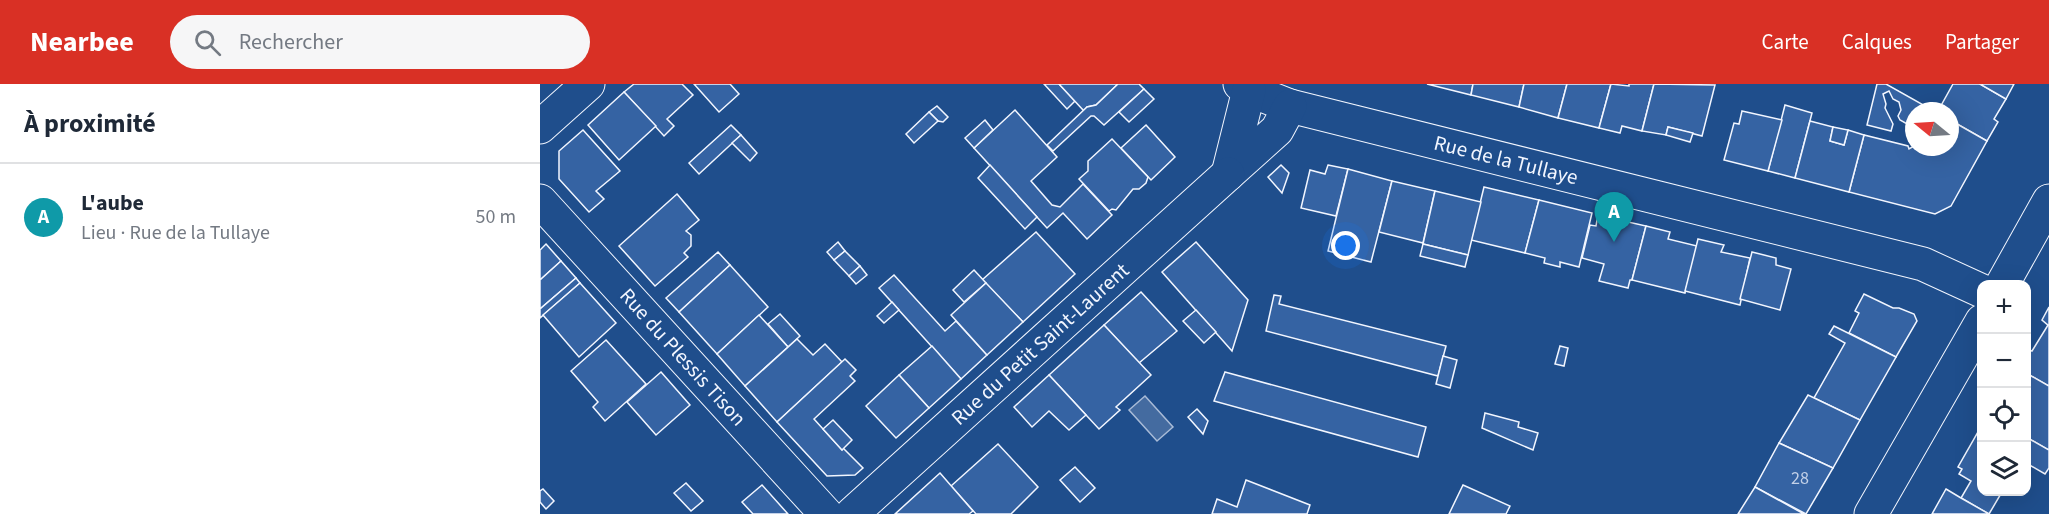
<!DOCTYPE html>
<html lang="fr">
<head>
<meta charset="utf-8">
<style>
	body { margin:0; font-family:"Source Sans 3",sans-serif; background:#f6f6f7; color:#1f2937 }
	.controls { position:absolute; right:18px; bottom:18px; display:grid; overflow:hidden; border-radius:12px; box-shadow:0 6px 24px #0002 }
	.controls button { width:54px; height:54px; display:grid; place-items:center; padding:0; border:0; border-bottom:2px solid #e0e1e3; background:#fff; color:#1f2937; font:30px sans-serif }
	.compass { position:absolute; left:1365px; top:18px; width:54px; height:54px; border-radius:50%; background:#fff; box-shadow:0 6px 24px #0002; rotate:288deg }
	.you { position:absolute; left:806px; top:162px; width:21px; height:21px; margin:-15px; border:4px solid #fff; border-radius:50%; background:#1a73e8; box-shadow:0 0 0 9px #1a73e833 }
	.badge { display:grid; place-items:center; width:39px; height:39px; border-radius:50%; background:#d93025; color:#fff; font-size:20px; font-weight:700 }
	.pin { position:absolute; translate:-50% -50px; filter:drop-shadow(0 2px 3px #0008) }
	.pin::after { content:''; position:absolute; top:32px; width:21px; height:18px; background:inherit; clip-path:polygon(0 0,100% 0,50% 100%) }
	.list { margin:0; padding:0; list-style:none }
	h2 { display:flex; justify-content:space-between; align-items:center; height:78px; margin:0; padding:0 24px; font-size:26px }
	h2 small { font-size:20px; font-weight:400; color:#747a83 }
	.list li { display:grid; grid-template-columns:39px 1fr auto; gap:18px; align-items:center; box-sizing:border-box; height:108px; padding:0 24px; border-top:2px solid #e0e1e3 }
	.list b { display:block; font-size:22px; white-space:nowrap }
	.list p { margin:0; font-size:20px; white-space:nowrap; color:#747a83 }
	.list em { font-size:20px; font-style:normal; color:#747a83 }
	.icon { flex:none; width:33px; height:33px; fill:none; stroke:currentColor; stroke-width:2; stroke-linecap:round; stroke-linejoin:round }
	.map { position:relative; flex:none; width:1509px; height:430px; overflow:hidden }
	header { display:flex; align-items:center; gap:36px; box-sizing:border-box; height:84px; padding:0 30px; background:#d93025; color:#fff }
	header strong { font-size:28px }
	nav { display:flex; gap:33px; margin-inline-start:auto; font-size:21px }
	.search { width:420px; height:54px; background:#f6f6f7; display:flex; align-items:center; gap:15px; box-sizing:border-box; padding:0 21px; border-radius:33px; color:#747a83; font-size:22px }
	main { display:flex }
	aside { flex:1; background:#fff }
	.map>svg:first-child { display:block }
	.water { fill:#446ba0; stroke:#a8bbd7; stroke-width:1.5 }
	.building { fill:#3563a3; stroke:#f2f6ff; stroke-width:1.5 }
	.lines { fill:none; stroke-linecap:round; stroke-linejoin:round }
	.minor-casing { stroke:#f2f6ff; stroke-width:35 }
	.major-casing { stroke:#f2f6ff; stroke-width:35 }
	.minor { stroke:#1f4e8c; stroke-width:33 }
	.major { stroke:#1f4e8c; stroke-width:33 }
	.labels { text-anchor:middle; dominant-baseline:central; stroke-width:4.5; stroke-linejoin:round; paint-order:stroke }
	.number-label { font-size:18px; fill:#c3d1e8 }
	.street-label { font-size:21px; fill:#f2f6ff; stroke:#1f4e8c }
</style>
</head>
<body>
<header>
<strong>Nearbee</strong>
<div class="search"><svg class="icon" aria-label="search" viewBox="0 0 24 24"><circle cx="10" cy="10" r="6"/><path d="M15 15l6 6"/></svg>Rechercher</div>
<nav><a>Carte</a><a>Calques</a><a>Partager</a></nav>
</header>
<main>
<aside>
<h2>À proximité<small></small></h2>
<ul class="list">
<li><span class="badge" style="background:#0f9aa8">A</span><div><b>L'aube</b><p>Lieu · Rue de la Tullaye</p></div><em>50 m</em></li>
</ul>
</aside>
<div class="map">
<svg width="1509" height="430" viewBox="0 0 1509 430">
	<rect width="100%" height="100%" fill="#1f4e8c"/>
	<polygon class="water" points="605,312 633,343 617,357 589,326"/>
	<g class="building">
		<polygon points="94,0 142,0 153,11 127,35 134,42 124,52 84,8"/>
		<polygon points="154,0 190,0 199,10 179,28"/>
		<polygon points="504,0 519,0 535,17 527,25"/>
		<polygon points="519,0 578,0 556,21 547,23 544,27"/>
		<polygon points="578,0 599,0 604,5 564,41 554,32 551,32 513,67 507,61 547,23 556,21"/>
		<polygon points="887,0 933,0 931,11"/>
		<polygon points="933,0 984,0 979,23 931,11"/>
		<polygon points="984,0 1027,0 1018,34 979,23"/>
		<polygon points="1027,0 1071,0 1059,44 1018,34"/>
		<polygon points="1071,0 1089,2 1089,0 1114,0 1102,47 1082,42 1080,49 1059,44"/>
		<polygon points="1114,0 1175,1 1162,52 1128,43 1126,51 1102,47"/>
		<polygon points="1337,0 1346,0 1387,23 1385,27 1374,27 1374,33 1369,41 1360,36 1358,32 1361,26 1359,18 1353,15 1349,7 1343,10 1346,20 1345,24 1353,40 1351,47 1327,41"/>
		<polygon points="1413,0 1440,0 1466,15 1454,35 1458,38 1447,57 1410,36 1410,27 1398,27"/>
		<polygon points="1440,0 1474,0 1466,15"/>
		<polygon points="604,5 614,15 589,38 579,28"/>
		<polygon points="84,8 116,42 79,76 48,41"/>
		<polygon points="1245,21 1272,29 1255,94 1228,87"/>
		<polygon points="397,22 408,33 403,38 398,37 389,28"/>
		<polygon points="475,26 517,73 491,97 512,121 520,123 543,100 572,131 547,155 523,129 507,144 434,64"/>
		<polygon points="1202,27 1242,36 1228,87 1184,76 1194,39 1199,40"/>
		<polygon points="389,28 398,37 374,59 366,50"/>
		<polygon points="445,36 453,46 434,64 425,54"/>
		<polygon points="1410,36 1447,57 1411,122 1395,130 1309,108 1324,51 1368,62 1369,65 1374,62 1410,63"/>
		<polygon points="1270,37 1293,43 1290,57 1304,61 1308,46 1324,51 1309,108 1255,94"/>
		<polygon points="191,41 201,51 159,90 149,79"/>
		<polygon points="606,41 635,73 611,96 581,64"/>
		<polygon points="1128,43 1153,49 1150,58 1126,51"/>
		<polygon points="1293,43 1308,46 1304,61 1290,57"/>
		<polygon points="43,46 80,87 56,107 64,115 49,128 19,95 19,67"/>
		<polygon points="201,51 217,69 210,77 192,59"/>
		<polygon points="572,55 608,93 606,99 599,105 593,105 576,126 572,125 569,127 539,95 548,87 548,77"/>
		<polygon points="450,81 497,133 485,145 438,94"/>
		<polygon points="741,81 749,89 742,109 728,93"/>
		<polygon points="788,81 808,85 796,132 761,124 770,86 785,90"/>
		<polygon points="808,85 852,97 831,178 788,167"/>
		<polygon points="852,97 895,107 883,159 839,148"/>
		<polygon points="944,103 999,116 985,169 931,156"/>
		<polygon points="895,107 941,118 928,171 883,160"/>
		<polygon points="137,110 159,136 146,147 151,151 151,162 144,169 148,173 115,202 79,162"/>
		<polygon points="999,116 1052,129 1039,183 1020,178 1020,183 1004,179 1005,174 985,169"/>
		<polygon points="1075,135 1106,142 1092,196 1090,196 1088,204 1059,197 1064,180 1042,174 1050,141 1056,142 1057,136 1074,140"/>
		<polygon points="1106,142 1130,148 1128,155 1157,162 1145,209 1092,196"/>
		<polygon points="496,148 535,190 483,238 442,196"/>
		<polygon points="1158,155 1184,161 1181,168 1210,174 1200,221 1145,207"/>
		<polygon points="298,158 305,167 294,176 287,168"/>
		<polygon points="656,158 708,216 692,267 622,188"/>
		<polygon points="6,160 21,177 0,196 0,166"/>
		<polygon points="883,160 928,171 925,183 880,172"/>
		<polygon points="305,167 320,182 309,192 294,176"/>
		<polygon points="178,168 190,181 139,228 126,214"/>
		<polygon points="1212,168 1236,174 1236,181 1251,185 1240,226 1200,215"/>
		<polygon points="21,177 36,194 0,225 0,196"/>
		<polygon points="190,181 228,223 177,270 139,228"/>
		<polygon points="320,182 327,191 316,200 309,192"/>
		<polygon points="434,186 446,199 424,218 413,206"/>
		<polygon points="354,191 405,247 416,237 447,271 421,295 339,204"/>
		<polygon points="36,194 40,199 0,234 0,225"/>
		<polygon points="40,199 76,239 39,273 3,231"/>
		<polygon points="446,199 483,238 447,271 411,231"/>
		<polygon points="601,208 637,247 599,279 564,241"/>
		<polygon points="1324,210 1353,224 1359,224 1374,230 1377,237 1356,273 1309,249 1319,229 1315,227"/>
		<polygon points="734,211 741,212 739,220 906,262 898,292 726,247"/>
		<polygon points="352,218 359,226 344,239 337,232"/>
		<polygon points="1509,223 1509,242 1502,236"/>
		<polygon points="656,226 676,248 664,259 643,237"/>
		<polygon points="240,230 260,252 248,263 228,240"/>
		<polygon points="219,231 248,263 205,302 177,270"/>
		<polygon points="564,241 611,291 576,323 580,326 559,345 509,291"/>
		<polygon points="1508,241 1509,242 1509,302 1486,289 1486,265 1492,267"/>
		<polygon points="1294,242 1356,273 1320,336 1274,314 1305,259 1289,250"/>
		<polygon points="257,255 273,271 285,260 302,278 237,338 205,302"/>
		<polygon points="66,256 106,300 65,337 53,323 58,318 31,287"/>
		<polygon points="392,262 421,295 389,324 359,291"/>
		<polygon points="1020,262 1028,264 1024,282 1015,280"/>
		<polygon points="903,272 917,276 910,304 896,300"/>
		<polygon points="305,275 316,286 310,292 315,297 274,335 302,366 303,364 323,384 315,391 287,392 237,338"/>
		<polygon points="121,288 150,321 116,351 87,318"/>
		<polygon points="685,288 886,343 878,373 674,317"/>
		<polygon points="1486,289 1509,302 1509,366 1486,353"/>
		<polygon points="359,291 389,324 356,354 326,322"/>
		<polygon points="509,291 546,331 529,346 509,327 492,343 474,323"/>
		<polygon points="1268,311 1320,336 1293,384 1239,359"/>
		<polygon points="657,325 668,337 663,350 648,333"/>
		<polygon points="945,329 979,338 978,343 998,349 993,366 942,344"/>
		<polygon points="293,336 312,356 302,366 283,345"/>
		<polygon points="1442,347 1442,408 1462,408 1449,430 1421,414 1431,397 1419,390 1422,385 1418,383 1438,348"/>
		<polygon points="1486,353 1509,366 1509,384 1505,390 1486,379"/>
		<polygon points="1239,359 1293,384 1266,430 1215,403"/>
		<polygon points="458,360 498,403 471,430 436,430 411,402"/>
		<polygon points="535,383 555,404 540,418 520,396"/>
		<polygon points="400,389 433,427 429,430 355,430"/>
		<polygon points="706,396 770,421 767,430 672,430 677,415 697,423"/>
		<polygon points="146,399 163,417 151,427 134,409"/>
		<polygon points="222,401 248,430 213,430 202,418"/>
		<polygon points="923,401 970,422 966,430 909,430"/>
		<polygon points="1215,403 1264,430 1198,430"/>
		<polygon points="3,405 14,417 6,425 0,418 0,407"/>
		<polygon points="1406,405 1421,414 1449,430 1392,430"/>
	</g>
	<g class="lines">
		<defs>
			<g id="minor">
				<polyline points="700,0 709,6 750,22 1383,180 1442,207"/>
				<polyline points="709,6 688,90 737,46 750,22"/>
				<polyline points="0,43 48,0"/>
				<polyline points="0,117 286,430"/>
				<polyline points="312,430 688,90"/>
			</g>
			<g id="major">
				<polyline points="1462,201 1509,117"/>
				<polyline points="1331,430 1442,237"/>
			</g>
		</defs>
		<use href="#minor" class="minor-casing"/>
		<use href="#major" class="major-casing"/>
		<use href="#minor" class="minor"/>
		<use href="#major" class="major"/>
	</g>
	<g class="labels">
		<g class="number-label">
			<text x="1260" y="394">28</text>
		</g>
		<g class="street-label">
			<text transform="translate(966 76) rotate(14)">Rue de la Tullaye</text>
			<text transform="translate(500 260) rotate(-42)">Rue du Petit Saint-Laurent</text>
			<text transform="translate(143 273) rotate(48)">Rue du Plessis Tison</text>
		</g>
	</g>
</svg>
<div class="controls">
<button>+</button>
<button>−</button>
<button><svg class="icon" aria-label="locate" viewBox="0 0 24 24"><circle cx="12" cy="12" r="6"/><path d="M12 2v4M12 18v4M2 12h4M18 12h4"/></svg></button>
<button><svg class="icon" aria-label="layers" viewBox="0 0 24 24"><path d="M12 4l9 5-9 5-9-5zM3 14l9 5 9-5"/></svg></button>
</div>
<svg class="compass" viewBox="-18 -18 36 36"><path d="M0-13l5 13h-10z" fill="#e53935"/><path d="M0 13l5-13h-10z" fill="#747a83"/></svg>
<div class="you"></div>
<div class="pin badge" style="left:1074px;top:158px;background:#0f9aa8">A</div>
</div>
</main>
</body>
</html>
